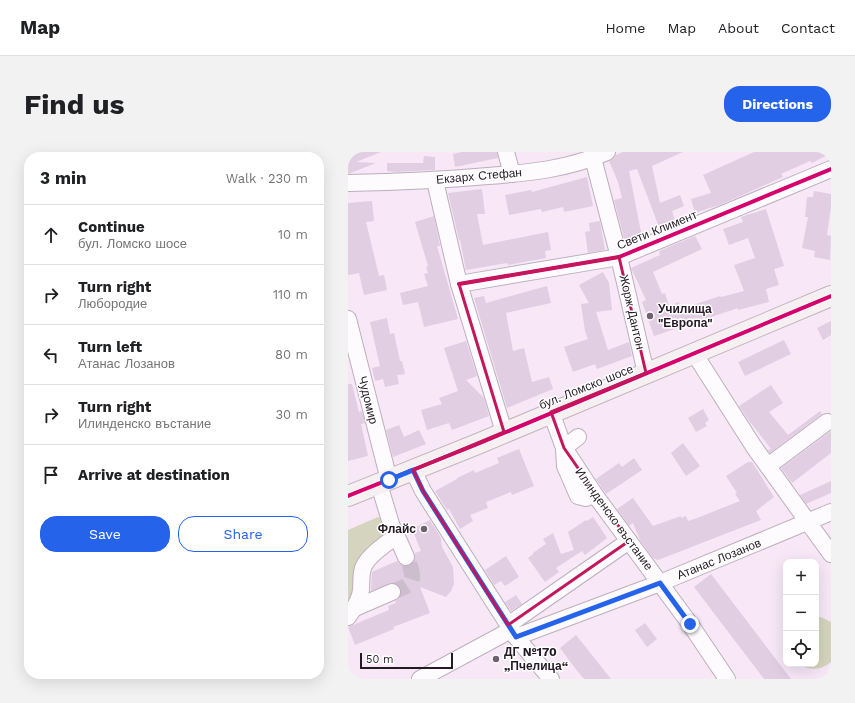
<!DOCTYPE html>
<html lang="en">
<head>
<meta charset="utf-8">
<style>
	body { margin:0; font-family:"Work Sans",sans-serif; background:#f2f2f2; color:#202124 }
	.controls { position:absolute; right:12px; bottom:12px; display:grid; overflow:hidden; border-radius:8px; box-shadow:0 4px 16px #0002 }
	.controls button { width:36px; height:36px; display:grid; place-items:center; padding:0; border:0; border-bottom:1px solid #e0e0e0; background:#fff; color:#202124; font:20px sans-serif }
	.scale { position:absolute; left:12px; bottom:10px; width:93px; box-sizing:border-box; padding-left:4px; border:2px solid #241a24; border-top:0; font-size:11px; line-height:14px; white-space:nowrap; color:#241a24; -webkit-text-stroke:3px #fff; paint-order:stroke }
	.stop { position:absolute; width:12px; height:12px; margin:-9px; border:3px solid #2563eb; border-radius:50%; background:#fff }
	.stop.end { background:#2563eb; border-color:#fff; box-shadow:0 1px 4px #0008 }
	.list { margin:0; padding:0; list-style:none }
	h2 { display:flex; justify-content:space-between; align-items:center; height:52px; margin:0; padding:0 16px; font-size:17px }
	h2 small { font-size:13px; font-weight:400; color:#757577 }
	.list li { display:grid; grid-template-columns:26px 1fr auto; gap:12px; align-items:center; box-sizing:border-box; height:60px; padding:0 16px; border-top:1px solid #e0e0e0 }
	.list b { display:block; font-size:15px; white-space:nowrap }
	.list p { margin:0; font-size:13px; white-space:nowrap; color:#757577 }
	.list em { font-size:13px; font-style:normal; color:#757577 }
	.actions { display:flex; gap:8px; padding:12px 16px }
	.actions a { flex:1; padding:9px 0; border:1px solid #2563eb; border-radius:16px; text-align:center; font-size:14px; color:#2563eb }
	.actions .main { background:#2563eb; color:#fff }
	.icon { flex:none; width:22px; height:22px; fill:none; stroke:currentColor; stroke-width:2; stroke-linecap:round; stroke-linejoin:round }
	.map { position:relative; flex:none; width:483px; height:527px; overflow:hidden; border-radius:16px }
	header { display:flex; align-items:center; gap:24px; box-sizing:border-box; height:56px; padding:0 20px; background:#fff; border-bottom:1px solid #e0e0e0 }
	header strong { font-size:19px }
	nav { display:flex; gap:22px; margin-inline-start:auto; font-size:14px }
	.intro { display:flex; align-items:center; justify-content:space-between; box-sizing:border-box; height:96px; padding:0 24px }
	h1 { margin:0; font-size:28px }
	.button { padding:10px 18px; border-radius:16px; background:#2563eb; color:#fff; font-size:14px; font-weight:700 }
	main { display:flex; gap:24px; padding:0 24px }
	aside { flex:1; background:#fff; border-radius:16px; box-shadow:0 4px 16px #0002 }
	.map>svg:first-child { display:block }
	.green { fill:#d5d4be }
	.building { fill:#e2cee2 }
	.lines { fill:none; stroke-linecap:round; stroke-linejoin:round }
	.minor-tunnel { stroke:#cdbecd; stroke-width:16; stroke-dasharray:16 8; stroke-linecap:butt }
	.minor-casing { stroke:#bcafbc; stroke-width:18 }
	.major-casing { stroke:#c5b5bd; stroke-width:22 }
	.minor { stroke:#fefbfe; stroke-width:16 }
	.major { stroke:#f7f0f3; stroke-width:20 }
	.cycleway-casing { stroke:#fff; stroke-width:6 }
	.cycleway { stroke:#d6006c; stroke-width:4 }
	.route { stroke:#2563eb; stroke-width:5 }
	.marked { fill:none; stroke:#c2185b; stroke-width:3; stroke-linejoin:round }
	.poi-dot { fill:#6e626e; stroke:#fff; stroke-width:1.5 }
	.labels { text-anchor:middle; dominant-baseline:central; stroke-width:3; stroke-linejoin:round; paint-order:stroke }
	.street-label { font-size:12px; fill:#241a24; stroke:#fff }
	.poi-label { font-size:12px; font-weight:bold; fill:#241a24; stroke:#fff; text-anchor:start }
</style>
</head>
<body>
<header>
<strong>Map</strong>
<nav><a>Home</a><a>Map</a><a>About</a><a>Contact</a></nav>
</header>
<div class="intro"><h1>Find us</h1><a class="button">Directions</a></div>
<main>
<aside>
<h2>3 min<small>Walk · 230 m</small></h2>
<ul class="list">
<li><svg class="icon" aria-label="ahead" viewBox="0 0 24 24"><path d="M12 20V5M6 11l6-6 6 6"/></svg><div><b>Continue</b><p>бул. Ломско шосе</p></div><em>10 m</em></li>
<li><svg class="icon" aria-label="right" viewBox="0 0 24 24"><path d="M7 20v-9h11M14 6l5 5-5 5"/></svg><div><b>Turn right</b><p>Любородие</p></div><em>110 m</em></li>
<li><svg class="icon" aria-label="left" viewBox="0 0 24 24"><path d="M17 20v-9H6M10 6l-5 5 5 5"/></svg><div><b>Turn left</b><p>Атанас Лозанов</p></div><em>80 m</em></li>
<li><svg class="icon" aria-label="right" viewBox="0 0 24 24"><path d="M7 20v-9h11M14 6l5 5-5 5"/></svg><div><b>Turn right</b><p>Илинденско въстание</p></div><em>30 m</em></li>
<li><svg class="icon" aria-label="arrive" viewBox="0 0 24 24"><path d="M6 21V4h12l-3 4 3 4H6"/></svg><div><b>Arrive at destination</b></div></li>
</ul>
<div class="actions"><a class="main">Save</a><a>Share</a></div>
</aside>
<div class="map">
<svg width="483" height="527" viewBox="0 0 483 527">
	<rect width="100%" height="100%" fill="#f7e7f7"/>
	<g class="green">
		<polygon points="30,365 34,367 39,383 4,443 0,456 0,378"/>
		<path d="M 468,464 L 475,466 L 483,470 L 483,510 C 474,518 461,519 451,512 L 468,512 Z"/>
	</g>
	<g class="building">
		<polygon points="0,0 33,0 8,10 28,11 0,22"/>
		<polygon points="114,0 149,0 150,6 107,15 105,2"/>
		<polygon points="275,0 335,0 304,14 312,51 332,43 336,54 324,59 327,69 311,75 289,17 281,19 294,85 277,90 266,48 274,46 270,30 261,9 266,6 268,3"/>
		<polygon points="406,0 483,0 483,1 464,11 462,9 433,22 435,25 374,52 347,61 343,47 363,41 355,23"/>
		<polygon points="76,4 87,5 87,18 47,20 39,19 39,11 75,11"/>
		<polygon points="239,25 245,54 216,60 215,55 194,60 193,57 161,63 157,43 183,38 184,40"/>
		<polygon points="134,37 137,62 129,62 135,93 200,80 203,98 197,99 198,106 160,113 159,111 118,118 112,88 111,88 100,41"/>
		<polygon points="466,39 483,42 483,54 479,83 483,84 482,108 466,105 467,99 454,96 460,65 457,65 459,45 465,45"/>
		<polygon points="24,49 26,69 18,70 31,124 36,123 39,138 16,143 11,121 0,123 0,51"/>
		<polygon points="418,57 436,114 426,117 431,133 418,137 421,150 390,158 390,156 306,184 294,150 298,148 283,116 312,103 311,99 347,84 354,97 305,120 314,142 317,141 321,154 331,150 333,157 372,144 373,145 396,139 386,113 407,106 400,86 381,93 375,77 395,70 393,65"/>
		<polygon points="86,64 92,94 89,94 110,167 76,175 70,150 55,153 52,141 80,134 76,122 80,121 78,115 80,114 67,70"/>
		<polygon points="252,69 257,98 240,101 237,80 242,79 241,71"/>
		<polygon points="255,120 261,131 264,158 248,160 260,198 281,190 284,204 249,217 247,212 225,220 216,195 240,187 237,179 233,152 241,151 231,133"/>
		<polygon points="199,134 203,151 158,161 165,199 176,196 184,230 201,225 205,237 159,256 126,146 136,144 138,151"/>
		<polygon points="39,166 42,182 46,181 52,209 54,209 57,222 49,223 51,232 37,235 35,227 27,229 24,216 32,214 22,170"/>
		<polygon points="483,169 483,183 475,188 469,176"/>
		<polygon points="436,188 443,202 397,224 390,210"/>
		<polygon points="118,189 129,224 118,228 136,246 141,264 104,278 101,271 79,278 73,258 94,252 91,246 110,239 96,196"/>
		<polygon points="0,232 4,232 11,260 14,259 17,271 13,272 20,304 0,309"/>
		<polygon points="423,233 435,251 421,260 440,283 472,259 474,262 422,301 420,298 423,297 403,271 403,272 391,254"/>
		<polygon points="355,257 361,268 357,271 359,274 348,280 340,266"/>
		<polygon points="51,273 56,285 71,278 78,292 45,305 38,278"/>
		<polygon points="483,279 483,301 444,331 433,316"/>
		<polygon points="335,291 352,314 338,324 323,301"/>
		<polygon points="171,297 186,334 164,343 163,340 138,350 140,356 122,363 125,369 112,377 101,357 99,358 87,339 109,327 109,326 126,318 127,321 151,311 149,306"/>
		<polygon points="286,306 294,318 258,342 248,327 271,311 274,315"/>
		<polygon points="400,310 404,310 426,345 408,359 413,368 310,408 305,406 292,388 285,371 281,374 269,357 285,346 305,374 333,364 333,366 338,364 340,369 349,366 392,349 387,342 389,341 378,324"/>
		<polygon points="483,329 483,341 458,352 452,343"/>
		<polygon points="245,365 259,386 237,403 234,399 208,416 211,420 197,430 180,406 185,402 185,401 198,392 195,387 205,381 213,402 226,398 220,380 238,368 239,369"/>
		<polygon points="82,368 93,386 94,395 105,415 106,432 103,439 98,445 72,435 82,461 45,475 46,477 7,493 0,475 41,458 40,454 48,451 47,449 51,446 53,441 53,436 49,432 45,431 23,439 24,420 49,409 52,412 57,414 61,414 65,411 67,406 67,401 73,399 64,377"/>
		<polygon points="158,404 171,425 157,434 153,429 146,433 137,418"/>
		<polygon points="363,422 443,527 416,527 346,435"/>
		<polygon points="168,443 174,452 163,459 157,450"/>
		<polygon points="297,471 309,487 299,495 287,478"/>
		<polygon points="228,483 263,527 236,527 227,516 212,496"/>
	</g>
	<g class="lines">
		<path class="minor-tunnel" d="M 44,440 C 66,432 69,428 58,405"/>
		<defs>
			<g id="minor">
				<polyline points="158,0 164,22"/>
				<polyline points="245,6 271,105 298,221"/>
				<polyline points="87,29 111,132 156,280"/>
				<path d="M 0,31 C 47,30 93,28 140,24 C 180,21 221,17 259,0"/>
				<polyline points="111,132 271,105 483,17"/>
				<polyline points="0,167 41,328"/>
				<polyline points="346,201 406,295 483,402"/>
				<polyline points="203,260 216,296 247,343 342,472 379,527"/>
				<polyline points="230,285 216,296 217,314 230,344 238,346 247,343"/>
				<polyline points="420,314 479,270"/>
				<polyline points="65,318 75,339 168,485 203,527"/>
				<polyline points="46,378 58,405"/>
				<polyline points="7,456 44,440"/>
				<path d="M 0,465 C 5,458 10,451 12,443 C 15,433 11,421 17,412 C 23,401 36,394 45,386 L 46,382 L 31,332"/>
				<polyline points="160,473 281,389"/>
				<polyline points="168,485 312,431 483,360"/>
				<polyline points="72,527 163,478"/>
			</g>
			<polyline id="major" points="0,344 132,291 483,144"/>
		</defs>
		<use href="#minor" class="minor-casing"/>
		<use href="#major" class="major-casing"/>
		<use href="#minor" class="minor"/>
		<use href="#major" class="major"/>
		<defs>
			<g id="cycleway">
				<polyline points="111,132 271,105 483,17"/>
				<polyline points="0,344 132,291 483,144"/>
			</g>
		</defs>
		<use href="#cycleway" class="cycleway-casing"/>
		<use href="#cycleway" class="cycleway"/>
	</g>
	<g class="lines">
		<polyline class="route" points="41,328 65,318 75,339 168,485 312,431 342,472"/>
	</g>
	<path class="marked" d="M 271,105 L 298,221 L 203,260 L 216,296 L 281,389 L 160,473 L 75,339 L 65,318 L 156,280 L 111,132 Z"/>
	<g class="poi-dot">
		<circle cx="302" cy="164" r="4"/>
		<circle cx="76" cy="377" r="4"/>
		<circle cx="148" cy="507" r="4"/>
	</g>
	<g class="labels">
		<g class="street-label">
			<text transform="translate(131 24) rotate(-5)">Екзарх Стефан</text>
			<text transform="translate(309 78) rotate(-22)">Свети Климент</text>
			<text transform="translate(284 160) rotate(77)">Жорж Дантон</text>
			<text transform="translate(238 235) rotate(-22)">бул. Ломско шосе</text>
			<text transform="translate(20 248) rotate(76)">Чудомир</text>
			<text transform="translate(266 367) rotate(54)">Илинденско въстание</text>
			<text transform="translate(371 407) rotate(-22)">Атанас Лозанов</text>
		</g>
		<g class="poi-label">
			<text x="310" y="157">Училища<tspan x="310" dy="14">"Европа"</tspan></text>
			<text x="68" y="377" text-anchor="end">Флайс</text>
			<text x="156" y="500">ДГ №170<tspan x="156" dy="14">„Пчелица“</tspan></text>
		</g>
	</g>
</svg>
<div class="controls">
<button>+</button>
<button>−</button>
<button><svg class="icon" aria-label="locate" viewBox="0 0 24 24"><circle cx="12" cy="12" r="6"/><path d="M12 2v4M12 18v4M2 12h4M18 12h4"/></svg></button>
</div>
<div class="scale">50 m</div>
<div class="stop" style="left:41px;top:328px"></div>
<div class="stop end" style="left:342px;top:472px"></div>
</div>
</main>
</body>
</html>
